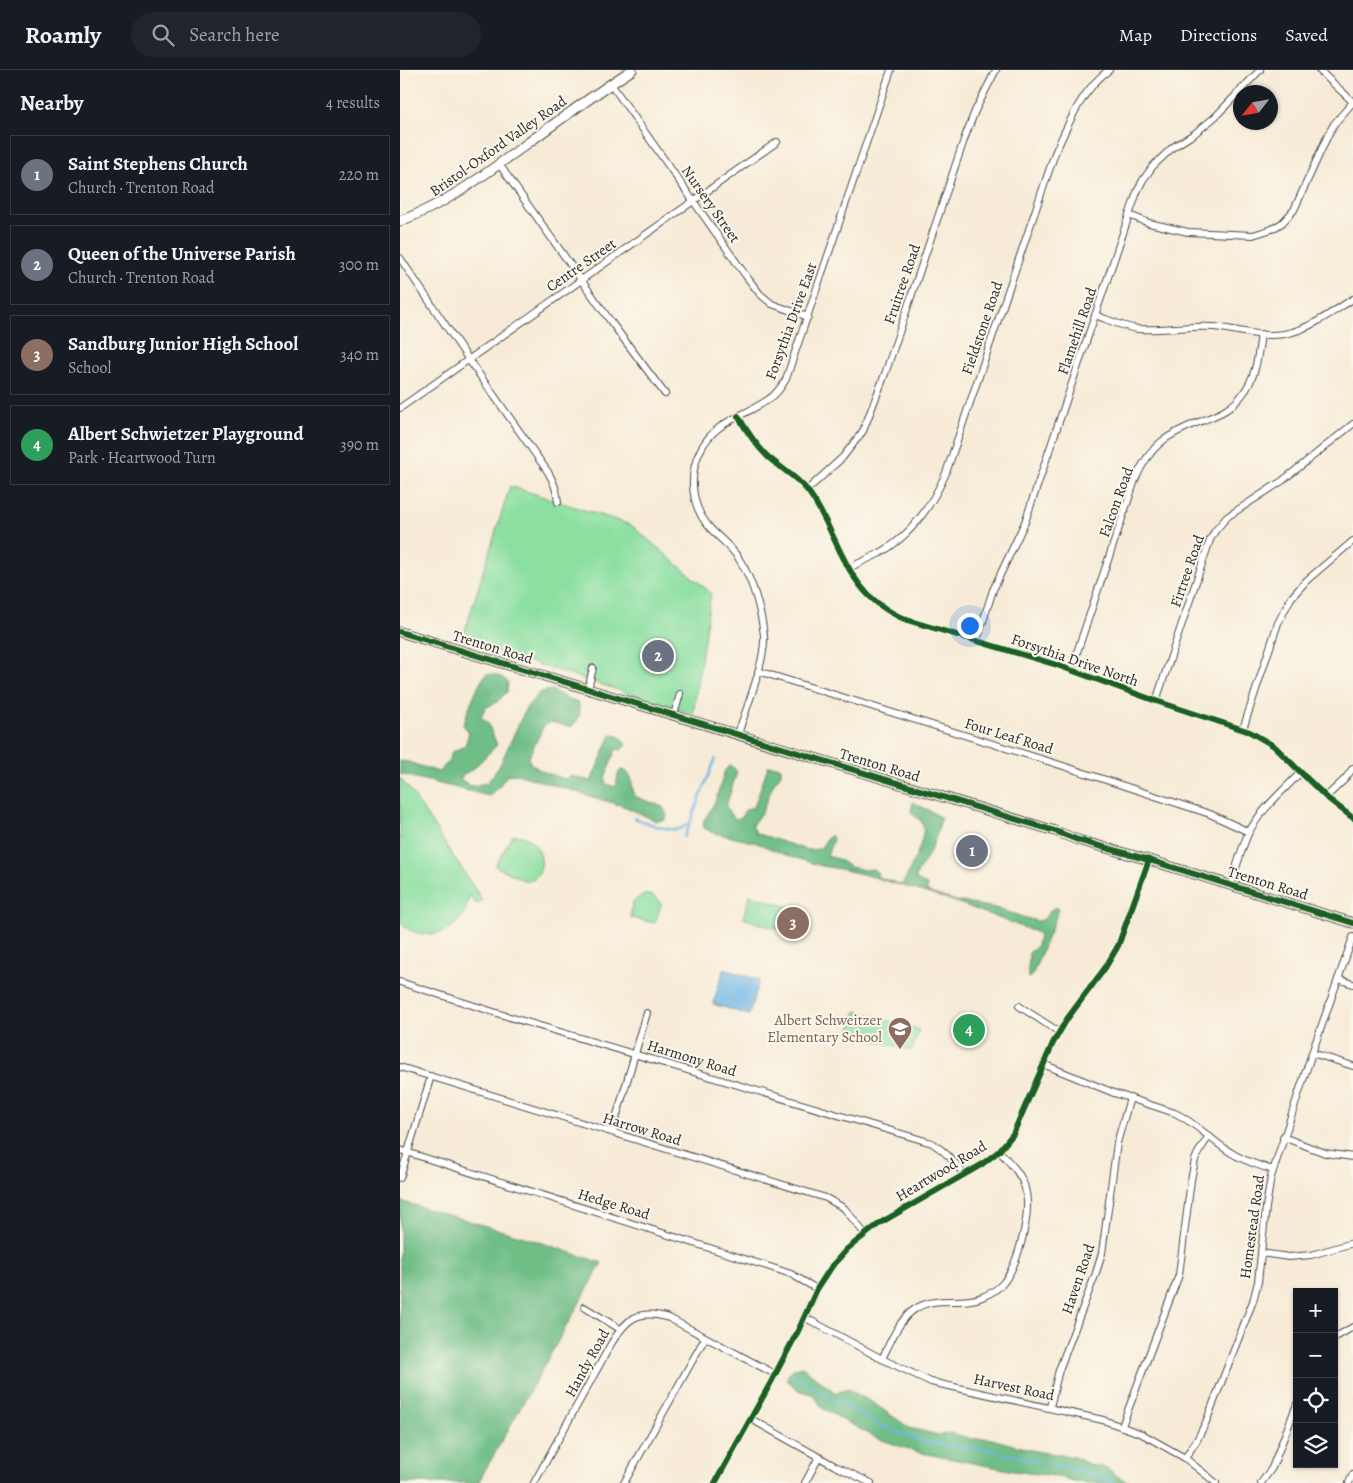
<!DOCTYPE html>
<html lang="en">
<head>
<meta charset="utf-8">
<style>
	body { margin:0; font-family:Alegreya,serif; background:#20242c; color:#f1f3f6 }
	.controls { position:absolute; right:15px; bottom:15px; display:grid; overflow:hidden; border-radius:0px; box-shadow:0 1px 4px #0004 }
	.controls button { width:45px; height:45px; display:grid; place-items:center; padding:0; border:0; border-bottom:1px solid #363941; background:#171b24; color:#f1f3f6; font:25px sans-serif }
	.compass { position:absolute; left:833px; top:15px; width:45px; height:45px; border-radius:50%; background:#171b24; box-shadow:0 1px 4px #0004; rotate:239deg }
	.you { position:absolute; left:569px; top:555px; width:18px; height:18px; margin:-12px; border:4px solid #fff; border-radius:50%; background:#1a73e8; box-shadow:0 0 0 8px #1a73e833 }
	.badge { display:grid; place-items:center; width:32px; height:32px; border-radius:50%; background:#0b8043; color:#fff; font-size:16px; font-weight:700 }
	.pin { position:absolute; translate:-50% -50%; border:2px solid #fff; box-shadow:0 1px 5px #0006 }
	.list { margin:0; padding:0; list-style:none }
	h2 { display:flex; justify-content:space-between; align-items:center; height:65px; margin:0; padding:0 20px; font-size:21px }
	h2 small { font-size:16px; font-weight:400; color:#9ea1a6 }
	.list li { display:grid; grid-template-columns:32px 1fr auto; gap:15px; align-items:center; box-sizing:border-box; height:80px; margin:0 10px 10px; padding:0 10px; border:1px solid #363941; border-radius:0px }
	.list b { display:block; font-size:19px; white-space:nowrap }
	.list p { margin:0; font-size:16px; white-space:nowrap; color:#9ea1a6 }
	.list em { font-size:16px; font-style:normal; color:#9ea1a6 }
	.icon { flex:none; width:28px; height:28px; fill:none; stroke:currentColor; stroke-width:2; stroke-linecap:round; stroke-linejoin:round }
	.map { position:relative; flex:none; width:953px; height:1413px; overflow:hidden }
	header { display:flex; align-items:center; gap:30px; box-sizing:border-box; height:70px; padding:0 25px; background:#171b24; border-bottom:1px solid #363941 }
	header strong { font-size:24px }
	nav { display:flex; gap:28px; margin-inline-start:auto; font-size:18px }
	.search { width:350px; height:45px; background:#20242c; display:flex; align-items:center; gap:12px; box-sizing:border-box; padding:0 18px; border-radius:28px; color:#9ea1a6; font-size:19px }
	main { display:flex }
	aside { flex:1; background:#171b24 }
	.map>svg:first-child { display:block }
	.green { fill:#8bdfa0; stroke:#5b8566 }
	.forest { fill:#70be86; stroke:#4e7458 }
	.water { fill:#6db6e5; stroke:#4c7088 }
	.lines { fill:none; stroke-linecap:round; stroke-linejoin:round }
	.stream { stroke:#6db6e5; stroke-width:2 }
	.street-casing { stroke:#4a4845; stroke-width:8 }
	.secondary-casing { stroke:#4a4845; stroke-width:11 }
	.street { stroke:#fff; stroke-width:6 }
	.secondary { stroke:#fff; stroke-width:9 }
	.cycleway-casing { stroke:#fbf7ec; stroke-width:9 }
	.cycleway { stroke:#1b5e20; stroke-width:6 }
	.labels { text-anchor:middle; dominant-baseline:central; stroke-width:4; stroke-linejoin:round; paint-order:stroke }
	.street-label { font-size:15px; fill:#2b2b2b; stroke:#fbf7ec }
	.education-label { font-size:15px; fill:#785e54; stroke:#fbf7ec; text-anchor:end }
</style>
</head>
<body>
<header>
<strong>Roamly</strong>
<div class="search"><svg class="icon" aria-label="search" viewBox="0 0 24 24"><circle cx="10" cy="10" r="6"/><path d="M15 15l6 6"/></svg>Search here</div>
<nav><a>Map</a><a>Directions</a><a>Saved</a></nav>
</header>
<main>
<aside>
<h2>Nearby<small>4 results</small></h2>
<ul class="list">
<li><span class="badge" style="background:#6b7280">1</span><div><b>Saint Stephens Church</b><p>Church · Trenton Road</p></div><em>220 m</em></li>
<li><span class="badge" style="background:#6b7280">2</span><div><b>Queen of the Universe Parish</b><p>Church · Trenton Road</p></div><em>300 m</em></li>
<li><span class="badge" style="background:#8d6e63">3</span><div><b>Sandburg Junior High School</b><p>School</p></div><em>340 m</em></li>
<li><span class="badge" style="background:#2e9e5b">4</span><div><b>Albert Schwietzer Playground</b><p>Park · Heartwood Turn</p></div><em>390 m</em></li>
</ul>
</aside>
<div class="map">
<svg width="953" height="1413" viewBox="0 0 953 1413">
	<rect width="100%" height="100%" fill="#fbf7ec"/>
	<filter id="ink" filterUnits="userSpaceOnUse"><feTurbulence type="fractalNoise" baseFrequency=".02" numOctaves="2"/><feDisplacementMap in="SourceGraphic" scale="10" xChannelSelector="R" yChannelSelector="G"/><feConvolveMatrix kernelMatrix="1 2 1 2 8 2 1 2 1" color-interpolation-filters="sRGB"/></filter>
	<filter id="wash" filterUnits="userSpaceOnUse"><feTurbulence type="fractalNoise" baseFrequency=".0096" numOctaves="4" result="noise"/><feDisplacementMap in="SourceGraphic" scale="20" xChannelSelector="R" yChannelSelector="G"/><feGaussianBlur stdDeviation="1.12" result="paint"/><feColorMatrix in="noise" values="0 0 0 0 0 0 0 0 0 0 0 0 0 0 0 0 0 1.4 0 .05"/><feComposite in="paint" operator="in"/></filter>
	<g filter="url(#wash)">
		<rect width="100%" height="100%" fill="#f7ebd7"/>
		<g class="green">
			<polygon points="110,416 231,455 311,523 293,644 62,570"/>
			<path d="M 0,708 L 10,720 L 82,830 L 76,834 L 69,825 C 66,861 27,877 0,853 Z"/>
			<path d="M 116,765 C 144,767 151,807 126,811 L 95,796 L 112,766 Z"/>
			<path d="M 245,825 L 251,825 L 259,830 L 261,835 L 255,853 L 231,848 C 229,836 234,828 245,825 Z"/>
			<polygon points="350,825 404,842 397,866 343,848"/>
			<polygon points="456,941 519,960 512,981 450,963"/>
		</g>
		<g class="forest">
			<path d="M 86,604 C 95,604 101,606 108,612 L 107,622 L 97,632 L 85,638 L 81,647 L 88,653 L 97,675 L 73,699 L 64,704 L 60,709 L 71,716 L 87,713 L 99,697 L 126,638 L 140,622 L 152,620 L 166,628 L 178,632 C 181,644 181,648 171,657 L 150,652 L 143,657 L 128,689 C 135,701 152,705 165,709 L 171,706 L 191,711 L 211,665 C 220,665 222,668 226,675 L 221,680 L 216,679 L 205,708 L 206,714 L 216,717 L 218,704 L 221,700 L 226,701 L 231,707 L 234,726 L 263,737 L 267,745 L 265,750 L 256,751 L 226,737 L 117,704 L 107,705 L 100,715 L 89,726 L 0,704 L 0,691 L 8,692 L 39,702 L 48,692 L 52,682 L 65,676 L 69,662 L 63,655 C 69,637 75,619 86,604 Z"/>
			<path d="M 329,696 L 334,698 L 337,702 L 326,736 L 330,744 L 336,749 L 342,747 C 344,739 347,738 354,737 L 368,696 L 377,696 L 381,698 L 381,704 L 374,713 L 362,742 L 352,755 L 356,763 L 407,780 L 420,779 L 429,766 L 432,766 L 433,770 L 427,786 L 438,789 L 450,797 L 465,800 L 473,799 L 477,802 L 478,807 L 502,815 C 508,804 529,764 522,753 C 520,749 514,746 511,742 L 513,732 L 532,742 L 541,748 C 538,762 533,777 526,789 C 522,797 516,801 516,810 L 527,815 L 527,822 L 556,831 L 595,838 L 636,851 L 643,850 L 652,839 L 656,837 L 659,839 L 632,906 L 628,908 C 627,902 629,891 629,883 L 637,875 L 639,865 L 638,863 L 556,832 L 470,806 L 440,799 L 422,796 L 383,784 L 357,773 L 311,762 L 304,758 L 303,752 L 315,732 L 325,700 Z"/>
			<polygon points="0,1131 124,1167 202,1193 78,1413 0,1413"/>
			<path d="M 402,1297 C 414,1305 424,1314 436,1323 L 448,1319 L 473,1333 L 510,1358 L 538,1365 L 551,1363 L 572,1369 L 588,1368 L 635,1381 L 674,1387 L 691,1395 L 707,1398 L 720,1408 L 731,1413 L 682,1413 L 654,1406 L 614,1401 L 517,1382 L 476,1368 L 422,1338 L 417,1329 L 414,1325 L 398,1320 L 387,1310 C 388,1301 393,1298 402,1297 Z"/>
		</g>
		<polygon class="water" points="324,899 359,910 349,945 313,934"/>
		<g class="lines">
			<g class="stream">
				<path d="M 234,748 C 245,752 268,762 279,759 C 283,758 286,755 290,753 L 315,689"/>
				<polyline points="284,767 289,755"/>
				<polyline points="391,1305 481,1356 525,1372 588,1380 668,1398 708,1409 716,1413"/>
			</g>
		</g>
	</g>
	<g filter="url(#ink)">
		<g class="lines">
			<defs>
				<g id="street">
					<polyline points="211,14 346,206 360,224 372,234 408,247"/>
					<polyline points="99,94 211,252 265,324"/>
					<polyline points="729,145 749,153 788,162 853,165 872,159 882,153 894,140 928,65 934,54 953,32 919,0"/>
					<path d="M 0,188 L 69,290 L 148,402 C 154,412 157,420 158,432"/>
					<path d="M 695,245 C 709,250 723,257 738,259 C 763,261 789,255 814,257 C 839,260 865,269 889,263 C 913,257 932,242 953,229"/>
					<polyline points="0,338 377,72"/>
					<path d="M 338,346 C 346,360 355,374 367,386 C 380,398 396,406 407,420 C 416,431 422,444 428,456 C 448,498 460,531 507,550 L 657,595 L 756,631 L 850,662 L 874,676 L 926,727 L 953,748"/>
					<polyline points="407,420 443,387 463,361 485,304 565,67 575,41 596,0"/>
					<path d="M 449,498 C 459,493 470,488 480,483 C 512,465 532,435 546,403 L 655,83 C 668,55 682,19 709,0"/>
					<polyline points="577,570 593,520 625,452 723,163 737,122 743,110 753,96 773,77 794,64 815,47 860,0"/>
					<path d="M 671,600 L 735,410 C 751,373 768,364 804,350 C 819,344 832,339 842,325 C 856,308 858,286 861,264"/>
					<polyline points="358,601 654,693 810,744 849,762"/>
					<polyline points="188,619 193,598"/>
					<polyline points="756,631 810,470 815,461 827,447 882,411 953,354"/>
					<polyline points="274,645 280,624"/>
					<polyline points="843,659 878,553 891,528 907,510 953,471"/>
					<path d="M 338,664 C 346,639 366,590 364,565 C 361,541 353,510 339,489 C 332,477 320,469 311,459 C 291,438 288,406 300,381 C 315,350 344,347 369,329 C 377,324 381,317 386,309 L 491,0"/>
					<polyline points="926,727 945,709 953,698"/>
					<path d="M 831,815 C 836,798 841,780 848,764 C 860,740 883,721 901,702"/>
					<polyline points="938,909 953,914"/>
					<path d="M 0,912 L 103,945 L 532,1073 C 546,1082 555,1091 564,1105"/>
					<polyline points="619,936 659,962"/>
					<polyline points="912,983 953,996"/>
					<path d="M 643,994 L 714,1023 L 775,1043 C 796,1053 811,1070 830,1082 C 843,1091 858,1095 873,1100"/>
					<polyline points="0,997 426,1128 444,1138 465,1164"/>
					<polyline points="212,1062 247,943"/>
					<polyline points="883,1067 925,1083 953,1087"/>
					<polyline points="0,1080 376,1199 391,1204 417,1219"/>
					<polyline points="0,1108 31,1006"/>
					<polyline points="861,1183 889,1187 911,1185 953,1173"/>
					<polyline points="184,1237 220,1259"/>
					<polyline points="404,1247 482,1289 531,1312 703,1350 742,1364 785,1388 816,1413"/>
					<polyline points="934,1268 953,1257"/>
					<path d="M 482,1289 C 490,1273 499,1249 515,1239 C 536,1225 562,1236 582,1227 C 590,1224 598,1219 604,1212 C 619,1192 632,1142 625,1118 C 621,1103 610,1093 599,1081"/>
					<polyline points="650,1337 659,1300 696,1203 702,1183 717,1073 730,1028"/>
					<polyline points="351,1349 435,1396 471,1413"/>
					<polyline points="722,1356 779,1205 791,1110 795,1090 798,1083 809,1066"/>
					<polyline points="785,1388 797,1370 806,1352 853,1231 858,1212 866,1137 871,1107 912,983 953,867"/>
					<path d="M 134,1413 L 211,1274 C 226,1249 238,1238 269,1248 L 375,1304"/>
					<polyline points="224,1413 305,1268"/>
					<polyline points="315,1413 370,1314 398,1261 417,1219 432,1196 447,1179 480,1153 581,1095 599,1081 613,1064 653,973 667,949 705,898 718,876 749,790"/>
					<polyline points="405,1413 419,1387"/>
					<polyline points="861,1413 872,1398 897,1334"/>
					<polyline points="949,1413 953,1404"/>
				</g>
				<g id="secondary">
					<path d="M 0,151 C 44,135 80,108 117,81 C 155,53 193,25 232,0"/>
					<polyline points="0,562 655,761 678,770 749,790 953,853"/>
				</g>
			</defs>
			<use href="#street" class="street-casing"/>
			<use href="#secondary" class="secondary-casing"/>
			<use href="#street" class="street"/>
			<use href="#secondary" class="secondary"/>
			<defs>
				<g id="cycleway">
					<path d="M 338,346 C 346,360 355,374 367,386 C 380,398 396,406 407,420 C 416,431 422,444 428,456 C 448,498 460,531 507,550 L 657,595 L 756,631 L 850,662 L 874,676 L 926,727 L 953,748"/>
					<polyline points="0,562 655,761 678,770 749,790 953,853"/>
					<polyline points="315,1413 370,1314 398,1261 417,1219 432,1196 447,1179 480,1153 581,1095 599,1081 613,1064 653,973 667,949 705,898 718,876 749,790"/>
				</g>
			</defs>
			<use href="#cycleway" class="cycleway-casing"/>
			<use href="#cycleway" class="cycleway"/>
		</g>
	</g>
	<defs>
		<symbol id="school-pin" viewBox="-11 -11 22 30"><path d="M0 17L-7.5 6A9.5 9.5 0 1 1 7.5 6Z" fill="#8d6e63" stroke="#fbf7ec"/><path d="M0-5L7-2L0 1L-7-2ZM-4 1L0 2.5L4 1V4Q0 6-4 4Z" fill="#fff"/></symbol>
	</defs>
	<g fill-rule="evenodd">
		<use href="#school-pin" x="486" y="945" width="28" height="38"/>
	</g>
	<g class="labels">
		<g class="street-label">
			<text transform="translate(98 76) rotate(-35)">Bristol-Oxford Valley Road</text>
			<text transform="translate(311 134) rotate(55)">Nursery Street</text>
			<text transform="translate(181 195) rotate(-35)">Centre Street</text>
			<text transform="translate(502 214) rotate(-71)">Fruitree Road</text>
			<text transform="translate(391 251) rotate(-70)">Forsythia Drive East</text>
			<text transform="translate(582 258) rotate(-71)">Fieldstone Road</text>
			<text transform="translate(677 261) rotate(-71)">Flamehill Road</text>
			<text transform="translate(716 432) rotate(-70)">Falcon Road</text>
			<text transform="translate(787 501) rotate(-71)">Firtree Road</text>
			<text transform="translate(93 577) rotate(17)">Trenton Road</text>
			<text transform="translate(675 590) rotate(19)">Forsythia Drive North</text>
			<text transform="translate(609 666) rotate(17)">Four Leaf Road</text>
			<text transform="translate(480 695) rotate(17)">Trenton Road</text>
			<text transform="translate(868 813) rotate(17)">Trenton Road</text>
			<text transform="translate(292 988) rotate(17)">Harmony Road</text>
			<text transform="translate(242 1059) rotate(17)">Harrow Road</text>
			<text transform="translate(541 1101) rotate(-31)">Heartwood Road</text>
			<text transform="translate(214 1134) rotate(17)">Hedge Road</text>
			<text transform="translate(852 1157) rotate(-82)">Homestead Road</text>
			<text transform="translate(678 1209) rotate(-71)">Haven Road</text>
			<text transform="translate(187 1293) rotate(-61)">Handy Road</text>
			<text transform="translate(614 1317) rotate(12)">Harvest Road</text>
		</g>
		<g class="education-label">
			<text x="482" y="950">Albert Schweitzer<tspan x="482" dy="17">Elementary School</tspan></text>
		</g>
	</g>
</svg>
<div class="controls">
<button>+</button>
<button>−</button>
<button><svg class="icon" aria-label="locate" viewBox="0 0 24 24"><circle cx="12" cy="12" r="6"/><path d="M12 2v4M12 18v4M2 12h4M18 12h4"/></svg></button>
<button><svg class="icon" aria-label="layers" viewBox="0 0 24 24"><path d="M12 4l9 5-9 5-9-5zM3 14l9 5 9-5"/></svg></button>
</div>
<svg class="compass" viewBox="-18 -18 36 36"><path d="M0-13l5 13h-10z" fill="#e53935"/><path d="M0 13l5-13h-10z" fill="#9ea1a6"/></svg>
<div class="you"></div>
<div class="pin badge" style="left:572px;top:781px;background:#6b7280">1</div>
<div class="pin badge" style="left:258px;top:586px;background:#6b7280">2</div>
<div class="pin badge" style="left:393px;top:853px;background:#8d6e63">3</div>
<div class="pin badge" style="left:569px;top:960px;background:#2e9e5b">4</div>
</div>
</main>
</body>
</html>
